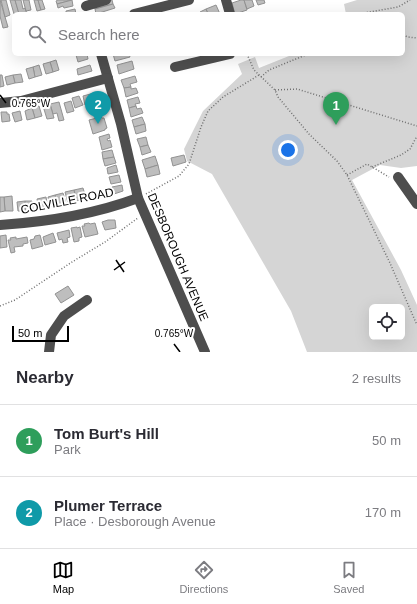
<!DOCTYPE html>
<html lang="en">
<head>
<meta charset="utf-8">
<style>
	body { margin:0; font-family:Arial,sans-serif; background:#f7f7f7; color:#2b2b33 }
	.controls { position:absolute; right:12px; bottom:12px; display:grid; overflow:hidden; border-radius:6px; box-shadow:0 4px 16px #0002 }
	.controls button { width:36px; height:36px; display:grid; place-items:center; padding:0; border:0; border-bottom:1px solid #e1e1e2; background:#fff; color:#2b2b33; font:20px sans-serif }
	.scale { position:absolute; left:12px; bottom:10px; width:57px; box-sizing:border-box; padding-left:4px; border:2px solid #000; border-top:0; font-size:11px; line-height:14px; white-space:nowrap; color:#000; -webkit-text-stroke:3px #fff; paint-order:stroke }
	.you { position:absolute; left:288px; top:150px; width:14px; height:14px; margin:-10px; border:3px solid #fff; border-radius:50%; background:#1a73e8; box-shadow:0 0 0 6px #1a73e833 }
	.badge { display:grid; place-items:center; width:26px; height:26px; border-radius:50%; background:#000; color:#fff; font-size:13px; font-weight:700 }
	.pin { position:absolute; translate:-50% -33px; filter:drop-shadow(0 1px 2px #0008) }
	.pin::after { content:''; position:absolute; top:21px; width:14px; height:12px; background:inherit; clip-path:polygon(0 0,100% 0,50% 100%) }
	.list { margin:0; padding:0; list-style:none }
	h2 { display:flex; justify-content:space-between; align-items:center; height:52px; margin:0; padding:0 16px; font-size:17px }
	h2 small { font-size:13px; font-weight:400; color:#7c7c81 }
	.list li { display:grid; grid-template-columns:26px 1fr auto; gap:12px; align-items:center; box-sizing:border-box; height:72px; padding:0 16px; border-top:1px solid #e1e1e2 }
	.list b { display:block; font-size:15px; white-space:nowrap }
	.list p { margin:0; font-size:13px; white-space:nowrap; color:#7c7c81 }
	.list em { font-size:13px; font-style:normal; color:#7c7c81 }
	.icon { flex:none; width:22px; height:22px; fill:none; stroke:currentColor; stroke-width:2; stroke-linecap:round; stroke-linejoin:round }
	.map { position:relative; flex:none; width:417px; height:352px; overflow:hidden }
	.search { position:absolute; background:#fff; box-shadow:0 4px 16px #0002; left:12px; right:12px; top:12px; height:44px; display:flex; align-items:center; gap:10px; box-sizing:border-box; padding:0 14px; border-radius:6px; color:#7c7c81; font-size:15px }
	.sheet { height:196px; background:#fff }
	nav { display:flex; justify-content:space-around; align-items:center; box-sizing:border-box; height:56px; border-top:1px solid #e1e1e2; background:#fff; font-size:11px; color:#7c7c81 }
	nav a { display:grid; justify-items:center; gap:2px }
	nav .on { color:#000 }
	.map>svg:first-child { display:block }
	.green { fill:#d5d5d5; fill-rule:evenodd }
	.building { fill:#bebebe; stroke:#929292 }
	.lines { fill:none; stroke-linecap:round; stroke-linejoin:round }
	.path { stroke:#707070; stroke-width:1.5; stroke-dasharray:1 2; stroke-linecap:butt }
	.minor { stroke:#4e4e4e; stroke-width:10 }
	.ticks { fill:none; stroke:#000; stroke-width:1.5 }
	.labels { text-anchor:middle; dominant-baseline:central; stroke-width:4; stroke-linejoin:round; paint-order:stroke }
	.street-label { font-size:12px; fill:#000; stroke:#fff }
	.ticks-label { font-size:10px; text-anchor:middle; fill:#000; stroke:#fff; stroke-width:4; stroke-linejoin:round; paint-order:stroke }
</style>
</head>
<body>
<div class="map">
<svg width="417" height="352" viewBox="0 0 417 352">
	<rect width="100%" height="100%" fill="#fff"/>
	<path class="green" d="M 357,0 L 417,0 L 417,166 L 401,168 L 380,165 L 352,180 L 401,270 L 417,305 L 417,352 L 307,352 L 291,311 L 212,174 L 187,161 L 184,149 L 203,111 L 242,74 L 238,64 L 255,57 L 259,68 L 294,54 L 403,54 L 403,14 L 346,14 L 344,4 ZM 372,307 L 402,307 L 402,337 L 372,337 Z"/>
	<g class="building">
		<polygon points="0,0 8,27 3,28 0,16"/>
		<polygon points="1,0 6,0 10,15 5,17"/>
		<polygon points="10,0 15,0 19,13 14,14"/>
		<polygon points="15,0 21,0 23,9 25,8 27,14 19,14"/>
		<polygon points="23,0 29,0 31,10 26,11"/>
		<polygon points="34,0 38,0 41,10 37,11"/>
		<polygon points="38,0 42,0 45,9 41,10"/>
		<polygon points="58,0 72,0 57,4 56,1"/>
		<polygon points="72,0 73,6 64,8 63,6 58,8 57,4"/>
		<polygon points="111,0 112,0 113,4 95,9 93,5"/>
		<polygon points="241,0 244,0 247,10 235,14 232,3"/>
		<polygon points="244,0 252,0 254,6 247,9"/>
		<polygon points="256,0 264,0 265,3 258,5"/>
		<polygon points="113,4 115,8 96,14 95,9"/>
		<polygon points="216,5 220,14 208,14 206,9"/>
		<polygon points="75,9 76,14 66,14 66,11"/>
		<polygon points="206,9 208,14 200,14 200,12"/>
		<polygon points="87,54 88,59 78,62 76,55"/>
		<polygon points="113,54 129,54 130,57 115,61"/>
		<polygon points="56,60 59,70 53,72 50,62"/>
		<polygon points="132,61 134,69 119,74 117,65"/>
		<polygon points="50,62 53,72 46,74 43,64"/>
		<polygon points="39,65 42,75 35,77 33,67"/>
		<polygon points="90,65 92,71 78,75 77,69"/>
		<polygon points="33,67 35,77 29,79 26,69"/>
		<polygon points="21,74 23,82 15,83 13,75"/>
		<polygon points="0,75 2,75 4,86 0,87"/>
		<polygon points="13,75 15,83 7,85 5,77"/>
		<polygon points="135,76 137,82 130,84 131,87 124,88 121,80"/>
		<polygon points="131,87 131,89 136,88 138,93 126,97 124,88"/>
		<polygon points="98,92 100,100 85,105 83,96"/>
		<polygon points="79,96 83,105 75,108 72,98"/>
		<polygon points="138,97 140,103 135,104 136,106 129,108 127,100"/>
		<polygon points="71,101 74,111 67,113 64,103"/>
		<polygon points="59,102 64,120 59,121 57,113 53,114 50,104"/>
		<polygon points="50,104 54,118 47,119 43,106"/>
		<polygon points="39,106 42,116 35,118 32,108"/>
		<polygon points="136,106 137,109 141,108 143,113 131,117 129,108"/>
		<polygon points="32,108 35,118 27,120 25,111"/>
		<polygon points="20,111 22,120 15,122 12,113"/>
		<polygon points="1,112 7,112 7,114 9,114 10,121 2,122"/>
		<polygon points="101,117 102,118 104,118 107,128 105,129 105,130 93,134 89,120"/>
		<polygon points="142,117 145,124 134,127 132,120"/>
		<polygon points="145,124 146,131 136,134 134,127"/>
		<polygon points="109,134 110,138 107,139 108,141 110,140 112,147 102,150 99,137"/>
		<polygon points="146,137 148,145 140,147 137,139"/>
		<polygon points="148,145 151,152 142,155 140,147"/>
		<polygon points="112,150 114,157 103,159 102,152"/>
		<polygon points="184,155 186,162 173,166 171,158"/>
		<polygon points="155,156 158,165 145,169 142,160"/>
		<polygon points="114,157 116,163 105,166 103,159"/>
		<polygon points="116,165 118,172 108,174 107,168"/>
		<polygon points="158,165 160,174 147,177 145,169"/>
		<polygon points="119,175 121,182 111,184 109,177"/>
		<polygon points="122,185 123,191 114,194 112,187"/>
		<polygon points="83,188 86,198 77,201 74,190"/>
		<polygon points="74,190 76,201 68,203 65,192"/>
		<polygon points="63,193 66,203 58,205 55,195"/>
		<polygon points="55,195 58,205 50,207 48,197"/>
		<polygon points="12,196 13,211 5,211 4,197"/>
		<polygon points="0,197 4,197 5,211 0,212"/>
		<polygon points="46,197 48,208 39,210 37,199"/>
		<polygon points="25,201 32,201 33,210 25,211"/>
		<polygon points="25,201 25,211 18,211 17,202"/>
		<polygon points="108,220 115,220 116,228 105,230 102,222"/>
		<polygon points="89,223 90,224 95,223 98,234 85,237 82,226 85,226 84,224"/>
		<polygon points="77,227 77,228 80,227 82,237 79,238 79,241 74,242 71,228"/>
		<polygon points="69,230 70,237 67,238 68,242 63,243 62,239 59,240 57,233"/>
		<polygon points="53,233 56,242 45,245 43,237"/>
		<polygon points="6,235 7,247 0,248 0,236"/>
		<polygon points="40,235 43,246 32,249 30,240 34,239 35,236"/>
		<polygon points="16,237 16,239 27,237 28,243 23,244 23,246 14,247 15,252 11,253 8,240 11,240 10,238"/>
		<polygon points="68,286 74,295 61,303 55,294"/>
	</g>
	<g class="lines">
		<g class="path">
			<polyline points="358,14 398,7 410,0"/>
			<polyline points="403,35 408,37 417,38"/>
			<polyline points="247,54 254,70 275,90 278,97 309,134 337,161 347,175 390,263 417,325"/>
			<polyline points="261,77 269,70 308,54"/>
			<polyline points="275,90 297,89 417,126"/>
			<polyline points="372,167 401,155 410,149 417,136"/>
			<polyline points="347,175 367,164 389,177"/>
			<polyline points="146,194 179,176 189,164 201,127 208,111 223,97 259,75"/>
			<polyline points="0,306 15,300 72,262 105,242 138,218"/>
		</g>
		<g class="minor">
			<polyline points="226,0 230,14"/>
			<polyline points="86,6 106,0"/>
			<polyline points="134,14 189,0"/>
			<polyline points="101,54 121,124 138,198 205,352"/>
			<polyline points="175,67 230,54"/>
			<polyline points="0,103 21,101 108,78"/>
			<polyline points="398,177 417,204"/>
			<path d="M 0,225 C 46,222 95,214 138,198"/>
			<polyline points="49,352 51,335 64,316 87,300"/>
		</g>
	</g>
	<path class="ticks" d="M 0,95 L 6,103M 116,260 L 124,272M 114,270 L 125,262M 174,344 L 180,352"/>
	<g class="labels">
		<g class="street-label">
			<text transform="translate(67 201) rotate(-11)">COLVILLE ROAD</text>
			<text transform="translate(178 257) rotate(67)">DESBOROUGH AVENUE</text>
		</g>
	</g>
	<g class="ticks-label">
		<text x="31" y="107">0.765°W</text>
		<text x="174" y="337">0.765°W</text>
	</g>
</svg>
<div class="controls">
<button><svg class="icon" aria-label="locate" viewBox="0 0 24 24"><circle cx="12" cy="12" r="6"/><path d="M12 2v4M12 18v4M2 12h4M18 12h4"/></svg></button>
</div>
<div class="scale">50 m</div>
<div class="you"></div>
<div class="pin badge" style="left:336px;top:125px;background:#2e9e5b">1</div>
<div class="pin badge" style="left:98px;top:124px;background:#0f9aa8">2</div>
<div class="search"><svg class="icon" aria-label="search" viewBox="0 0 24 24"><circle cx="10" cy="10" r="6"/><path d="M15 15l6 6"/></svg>Search here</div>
</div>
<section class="sheet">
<h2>Nearby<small>2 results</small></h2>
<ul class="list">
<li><span class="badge" style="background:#2e9e5b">1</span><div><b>Tom Burt's Hill</b><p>Park</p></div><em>50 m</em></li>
<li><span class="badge" style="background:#0f9aa8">2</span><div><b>Plumer Terrace</b><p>Place · Desborough Avenue</p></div><em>170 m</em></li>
</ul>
</section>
<nav>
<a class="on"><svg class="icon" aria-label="map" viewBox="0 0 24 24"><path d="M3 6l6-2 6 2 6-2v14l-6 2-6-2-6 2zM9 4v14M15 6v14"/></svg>Map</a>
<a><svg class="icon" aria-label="directions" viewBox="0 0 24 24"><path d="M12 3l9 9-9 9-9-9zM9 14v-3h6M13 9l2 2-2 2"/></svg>Directions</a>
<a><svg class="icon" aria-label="saved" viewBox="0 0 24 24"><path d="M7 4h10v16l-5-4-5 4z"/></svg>Saved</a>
</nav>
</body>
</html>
